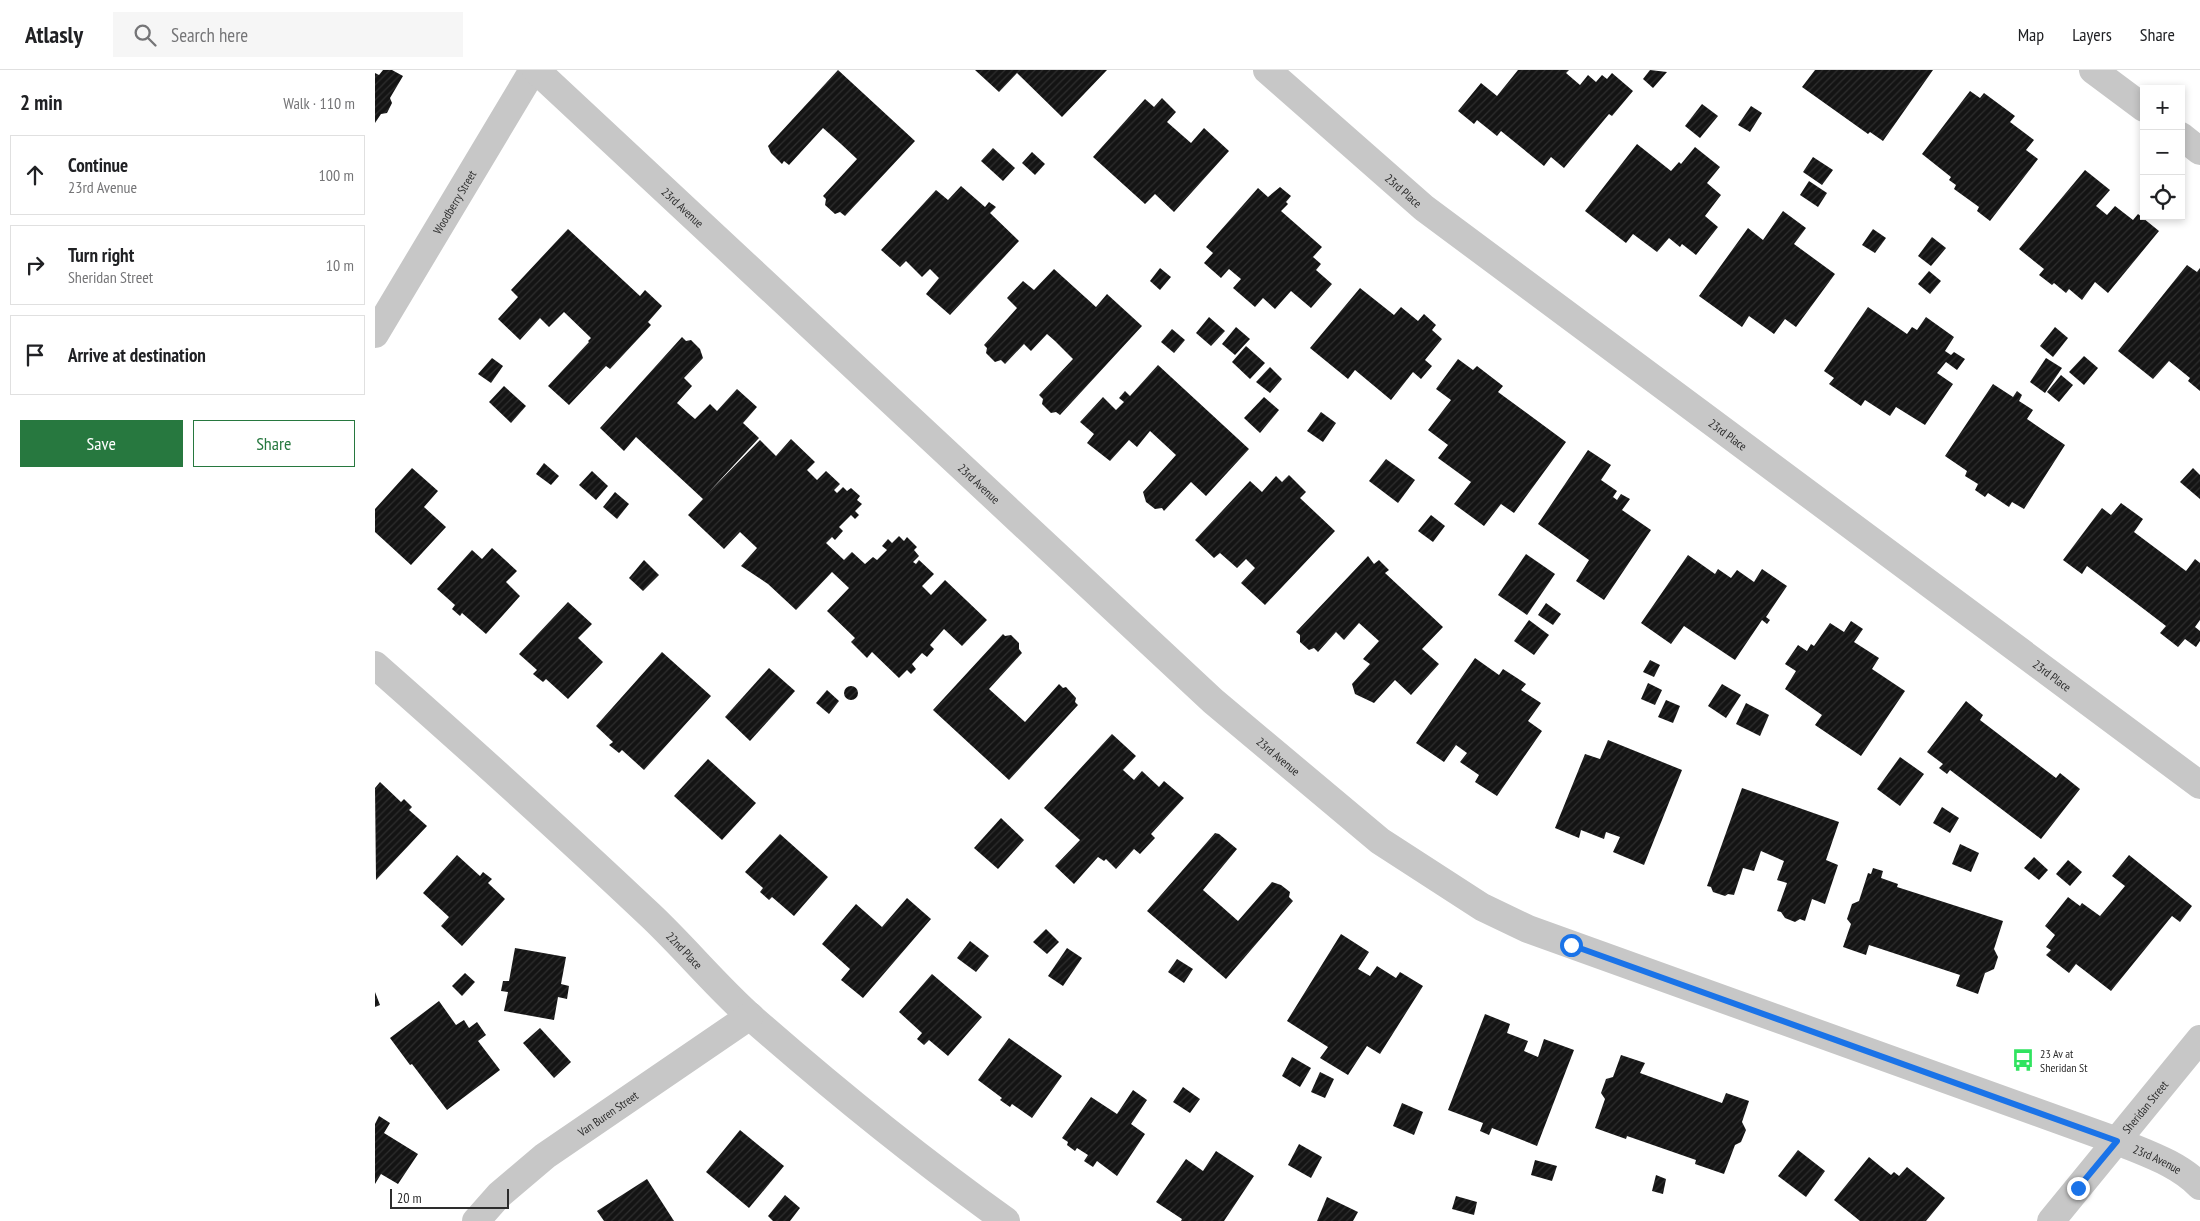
<!DOCTYPE html>
<html lang="en">
<head>
<meta charset="utf-8">
<style>
	body { margin:0; font-family:"PT Sans Narrow",sans-serif; background:#f6f6f6; color:#202124 }
	.controls { position:absolute; right:15px; top:15px; display:grid; overflow:hidden; border-radius:0px; box-shadow:0 2px 8px #0003 }
	.controls button { width:45px; height:45px; display:grid; place-items:center; padding:0; border:0; border-bottom:1px solid #e0e0e0; background:#fff; color:#202124; font:25px sans-serif }
	.scale { position:absolute; left:15px; bottom:12px; width:119px; box-sizing:border-box; padding-left:5px; border:2px solid #2d2d2d; border-top:0; font-size:14px; line-height:18px; white-space:nowrap; color:#2d2d2d; -webkit-text-stroke:4px #fff; paint-order:stroke }
	.stop { position:absolute; width:15px; height:15px; margin:-11px; border:4px solid #1a73e8; border-radius:50%; background:#fff }
	.stop.end { background:#1a73e8; border-color:#fff; box-shadow:0 1px 5px #0008 }
	.list { margin:0; padding:0; list-style:none }
	h2 { display:flex; justify-content:space-between; align-items:center; height:65px; margin:0; padding:0 20px; font-size:21px }
	h2 small { font-size:16px; font-weight:400; color:#757577 }
	.list li { display:grid; grid-template-columns:32px 1fr auto; gap:15px; align-items:center; box-sizing:border-box; height:80px; margin:0 10px 10px; padding:0 10px; border:1px solid #e0e0e0; border-radius:0px }
	.list b { display:block; font-size:19px; white-space:nowrap }
	.list p { margin:0; font-size:16px; white-space:nowrap; color:#757577 }
	.list em { font-size:16px; font-style:normal; color:#757577 }
	.actions { display:flex; gap:10px; padding:15px 20px }
	.actions a { flex:1; padding:11px 0; border:1px solid #27783f; border-radius:0px; text-align:center; font-size:18px; color:#27783f }
	.actions .main { background:#27783f; color:#fff }
	.icon { flex:none; width:28px; height:28px; fill:none; stroke:currentColor; stroke-width:2; stroke-linecap:round; stroke-linejoin:round }
	.map { position:relative; flex:none; width:1825px; height:1151px; overflow:hidden }
	header { display:flex; align-items:center; gap:30px; box-sizing:border-box; height:70px; padding:0 25px; background:#fff; border-bottom:1px solid #e0e0e0 }
	header strong { font-size:24px }
	nav { display:flex; gap:28px; margin-inline-start:auto; font-size:18px }
	.search { width:350px; height:45px; background:#f6f6f6; display:flex; align-items:center; gap:12px; box-sizing:border-box; padding:0 18px; border-radius:0px; color:#757577; font-size:19px }
	main { display:flex }
	aside { flex:1; background:#fff }
	.map>svg:first-child { display:block }
	.building { fill:url(#building-hatch) }
	.lines { fill:none; stroke-linecap:round; stroke-linejoin:round }
	.minor { stroke:#c7c7c7; stroke-width:28 }
	.tertiary { stroke:#c7c7c7; stroke-width:28 }
	.route { stroke:#1a73e8; stroke-width:6 }
	.labels { text-anchor:middle; dominant-baseline:central; stroke-width:5; stroke-linejoin:round; paint-order:stroke }
	.street-label { font-size:12px; fill:#2d2d2d; stroke:#fff }
	.poi-label { font-size:12px; fill:#2d2d2d; stroke:#fff; text-anchor:start }
</style>
</head>
<body>
<header>
<strong>Atlasly</strong>
<div class="search"><svg class="icon" aria-label="search" viewBox="0 0 24 24"><circle cx="10" cy="10" r="6"/><path d="M15 15l6 6"/></svg>Search here</div>
<nav><a>Map</a><a>Layers</a><a>Share</a></nav>
</header>
<main>
<aside>
<h2>2 min<small>Walk · 110 m</small></h2>
<ul class="list">
<li><svg class="icon" aria-label="ahead" viewBox="0 0 24 24"><path d="M12 20V5M6 11l6-6 6 6"/></svg><div><b>Continue</b><p>23rd Avenue</p></div><em>100 m</em></li>
<li><svg class="icon" aria-label="right" viewBox="0 0 24 24"><path d="M7 20v-9h11M14 6l5 5-5 5"/></svg><div><b>Turn right</b><p>Sheridan Street</p></div><em>10 m</em></li>
<li><svg class="icon" aria-label="arrive" viewBox="0 0 24 24"><path d="M6 21V4h12l-3 4 3 4H6"/></svg><div><b>Arrive at destination</b></div></li>
</ul>
<div class="actions"><a class="main">Save</a><a>Share</a></div>
</aside>
<div class="map">
<svg width="1825" height="1151" viewBox="0 0 1825 1151">
	<defs>
		<pattern id="building-hatch" width="6" height="6" patternUnits="userSpaceOnUse" patternTransform="scale(1.25)"><rect width="6" height="6" fill="#141414"/><path d="M-1 1l2-2M0 6l6-6M5 7l2-2" fill="none" stroke="#2e2e2e"/></pattern>
	</defs>
	<rect width="100%" height="100%" fill="#fff"/>
	<g class="building">
		<polygon points="8,0 17,0 28,6 15,28 17,33 12,43 6,44 0,53 0,3 4,5"/>
		<polygon points="463,0 540,71 470,146 465,142 460,144 450,135 451,129 448,126 482,89 466,74 448,58 414,95 409,91 407,94 396,83 393,76"/>
		<polygon points="600,0 732,0 687,47 642,3 624,22"/>
		<polygon points="1143,0 1194,0 1191,3 1205,15 1213,5 1221,12 1227,5 1232,9 1237,3 1258,21 1237,46 1234,44 1189,98 1176,87 1169,96 1126,61 1122,66 1102,50 1099,54 1083,41 1106,13 1122,26"/>
		<polygon points="1275,0 1292,2 1278,18 1268,9"/>
		<polygon points="1440,0 1558,0 1508,71 1495,62 1493,64 1427,17"/>
		<polygon points="1595,21 1605,28 1609,23 1640,46 1635,52 1659,70 1651,80 1663,89 1615,151 1602,141 1604,137 1579,119 1581,115 1574,110 1576,107 1547,84"/>
		<polygon points="787,28 801,42 792,52 816,73 829,58 854,81 799,142 780,124 770,134 718,87 770,29 779,37"/>
		<polygon points="1327,34 1343,46 1325,68 1310,56"/>
		<polygon points="1376,36 1387,43 1375,62 1363,55"/>
		<polygon points="1262,74 1296,101 1304,92 1306,94 1320,77 1345,97 1332,113 1346,125 1330,146 1343,157 1321,185 1307,174 1305,177 1294,168 1282,182 1258,164 1251,173 1210,141"/>
		<polygon points="618,78 640,98 628,111 606,91"/>
		<polygon points="657,82 670,94 660,105 647,93"/>
		<polygon points="1438,87 1458,100 1447,115 1428,102"/>
		<polygon points="1710,100 1735,120 1721,136 1732,145 1740,136 1758,150 1763,144 1784,161 1733,223 1720,212 1707,230 1694,219 1691,223 1679,213 1677,215 1664,205 1669,199 1644,179"/>
		<polygon points="1434,111 1452,123 1443,137 1425,125"/>
		<polygon points="586,116 610,137 614,132 621,137 615,143 644,171 575,245 551,224 564,208 555,199 547,207 531,191 525,197 506,180 561,120 573,130"/>
		<polygon points="905,117 916,126 911,132 913,134 906,141 947,177 938,187 946,194 941,200 957,214 936,238 916,221 900,239 888,228 880,237 858,218 866,209 854,199 846,208 829,193 838,183 831,177 883,118 893,127"/>
		<polygon points="1408,141 1431,158 1419,174 1460,204 1421,257 1410,249 1399,264 1374,246 1367,257 1324,226 1373,158 1388,170"/>
		<polygon points="193,159 265,226 270,220 287,236 273,252 276,255 235,299 231,296 194,335 173,316 214,272 213,271 216,268 189,242 174,257 165,248 145,270 123,249 143,227 136,220"/>
		<polygon points="1498,159 1511,168 1500,183 1487,175"/>
		<polygon points="1557,167 1571,178 1556,196 1543,186"/>
		<polygon points="1812,195 1822,202 1825,198 1825,321 1813,311 1815,308 1794,291 1778,309 1743,281"/>
		<polygon points="785,198 796,207 785,220 775,211"/>
		<polygon points="679,199 721,237 732,224 767,256 685,345 681,342 676,343 667,334 668,329 664,325 698,289 680,271 672,264 656,281 649,274 630,294 626,290 620,292 611,283 612,278 609,275 642,238 632,228 648,211 659,220"/>
		<polygon points="1554,201 1566,211 1555,224 1543,214"/>
		<polygon points="985,218 1019,245 1026,237 1043,251 1049,244 1061,255 1057,260 1067,269 1050,290 1057,296 1046,309 1038,302 1016,330 980,300 973,309 935,278"/>
		<polygon points="1493,237 1532,264 1537,257 1542,260 1551,247 1579,267 1570,281 1576,285 1579,282 1590,289 1582,300 1571,292 1562,303 1578,314 1550,355 1521,337 1515,346 1490,330 1486,336 1454,314 1459,308 1449,301"/>
		<polygon points="834,247 850,261 836,276 821,263"/>
		<polygon points="861,257 875,269 860,285 847,274"/>
		<polygon points="1680,257 1693,268 1678,287 1665,276"/>
		<polygon points="797,259 810,270 799,283 786,272"/>
		<polygon points="307,267 311,271 316,270 325,279 328,288 309,308 317,316 302,333 313,343 320,349 335,334 342,341 362,319 382,337 368,353 384,368 332,424 385,370 401,386 416,369 440,392 432,400 442,410 451,401 465,414 459,420 462,423 468,417 472,421 476,418 485,426 482,430 487,434 480,441 484,445 480,449 476,445 464,457 468,461 460,470 457,467 451,473 469,490 477,482 490,494 498,487 502,490 512,480 507,476 513,469 517,473 524,466 529,471 532,467 542,477 539,480 544,486 538,492 541,494 544,490 559,504 547,516 556,525 570,510 612,550 587,576 569,559 555,575 559,579 552,587 547,583 537,594 541,599 536,604 532,600 524,608 497,582 492,588 476,572 480,568 452,541 474,518 457,502 421,540 393,514 366,496 382,478 365,462 349,479 313,445 328,429 261,367 249,381 225,358"/>
		<polygon points="871,276 890,293 875,309 857,292"/>
		<polygon points="1709,286 1723,298 1709,315 1694,302"/>
		<polygon points="117,288 128,296 116,313 103,304"/>
		<polygon points="1671,288 1687,298 1670,323 1655,312"/>
		<polygon points="1083,289 1098,300 1102,296 1128,316 1123,322 1191,372 1139,443 1126,434 1109,456 1079,434 1096,412 1063,388 1073,375 1053,360 1076,330 1061,319"/>
		<polygon points="783,295 874,379 831,426 816,412 789,441 787,438 780,439 771,432 768,422 801,385 775,361 762,377 754,370 735,391 712,373 719,364 705,352 728,327 741,340 749,332 744,328 750,321 755,326"/>
		<polygon points="895,297 907,309 895,323 881,312"/>
		<polygon points="1686,305 1698,315 1684,332 1672,322"/>
		<polygon points="1618,314 1638,327 1642,321 1647,325 1644,331 1658,340 1652,349 1690,375 1649,439 1637,432 1634,437 1613,423 1610,427 1600,420 1603,414 1590,406 1592,401 1570,386"/>
		<polygon points="129,316 151,336 136,353 114,332"/>
		<polygon points="889,327 904,340 885,363 869,348"/>
		<polygon points="946,342 961,353 948,372 932,361"/>
		<polygon points="1213,380 1236,395 1226,410 1242,421 1238,427 1242,430 1246,424 1255,429 1247,440 1276,460 1229,530 1201,511 1214,490 1163,454"/>
		<polygon points="1011,389 1040,410 1023,433 994,411"/>
		<polygon points="169,393 184,406 176,415 161,404"/>
		<polygon points="37,398 63,421 49,437 71,457 36,495 0,462 0,439"/>
		<polygon points="1818,398 1825,405 1825,429 1805,412"/>
		<polygon points="217,401 233,416 221,430 204,415"/>
		<polygon points="914,405 931,422 925,428 960,461 890,535 866,513 880,498 871,489 862,498 845,483 839,488 820,470 875,411 887,422 901,406 907,412"/>
		<polygon points="240,422 254,434 242,449 228,437"/>
		<polygon points="1746,433 1768,449 1759,462 1811,501 1820,489 1825,493 1825,550 1820,557 1825,561 1825,571 1821,577 1810,569 1803,577 1785,563 1791,556 1753,527 1712,496 1707,504 1688,490 1727,438 1736,445"/>
		<polygon points="1056,445 1070,456 1058,472 1043,461"/>
		<polygon points="117,478 142,501 131,512 145,526 111,564 87,543 85,546 77,539 80,535 62,519 97,480 107,489"/>
		<polygon points="1151,484 1180,504 1152,545 1123,525"/>
		<polygon points="1313,485 1340,504 1343,499 1356,508 1362,500 1379,512 1387,499 1412,516 1391,547 1395,550 1392,554 1387,550 1360,590 1309,556 1296,574 1266,553"/>
		<polygon points="993,486 999,494 1004,490 1014,500 1010,503 1068,557 1047,579 1064,594 1036,625 1020,610 999,633 980,624 977,614 995,594 988,589 1004,571 984,553 969,570 961,562 943,582 939,578 934,580 925,572 925,565 921,562"/>
		<polygon points="269,490 284,505 268,521 254,508"/>
		<polygon points="193,532 217,554 203,568 228,592 193,629 171,609 168,612 158,604 162,600 144,584"/>
		<polygon points="1171,533 1186,544 1178,555 1163,545"/>
		<polygon points="1154,550 1174,565 1159,585 1139,571"/>
		<polygon points="1476,551 1488,559 1479,572 1504,588 1497,599 1530,621 1486,686 1440,655 1447,645 1410,619 1421,601 1410,594 1423,575 1432,581 1436,574 1439,576 1455,553 1469,562"/>
		<polygon points="628,564 630,566 636,565 644,573 644,579 647,583 614,619 650,652 684,614 688,618 691,617 701,628 700,632 703,635 634,710 558,640"/>
		<polygon points="287,582 336,626 269,700 247,680 244,683 234,675 238,672 221,656"/>
		<polygon points="1100,588 1124,605 1128,599 1142,608 1151,614 1146,620 1166,633 1153,651 1167,661 1122,726 1100,712 1104,705 1085,692 1092,683 1081,675 1069,692 1041,673"/>
		<polygon points="1275,590 1285,595 1279,607 1268,602"/>
		<polygon points="394,598 420,621 375,671 350,647"/>
		<polygon points="1273,613 1287,620 1280,635 1266,629"/>
		<polygon points="1347,614 1366,625 1351,648 1333,636"/>
		<circle cx="476" cy="623" r="7"/>
		<polygon points="452,620 464,631 454,644 441,633"/>
		<polygon points="1291,630 1305,636 1298,653 1283,647"/>
		<polygon points="1591,631 1608,645 1605,650 1681,708 1685,703 1705,719 1666,769 1575,700 1572,704 1564,698 1568,694 1552,682"/>
		<polygon points="1371,633 1394,645 1385,666 1361,654"/>
		<polygon points="737,664 761,686 748,700 759,710 767,701 784,717 789,711 809,728 776,764 780,768 765,784 759,779 741,799 731,789 729,791 723,787 699,814 680,796 705,770 669,738"/>
		<polygon points="1233,670 1307,700 1269,795 1238,782 1245,767 1231,762 1229,769 1206,760 1204,768 1180,758 1210,684 1225,689"/>
		<polygon points="1525,687 1549,704 1525,736 1502,719"/>
		<polygon points="333,689 381,733 347,770 299,726"/>
		<polygon points="5,712 26,732 29,729 37,737 34,740 52,756 1,810 0,718"/>
		<polygon points="1367,718 1464,752 1451,790 1463,795 1450,834 1437,829 1430,851 1425,849 1420,852 1410,848 1406,842 1402,841 1412,813 1402,810 1409,791 1386,781 1379,801 1368,798 1359,825 1353,824 1350,826 1338,822 1336,817 1332,816"/>
		<polygon points="1567,737 1584,748 1575,763 1558,753"/>
		<polygon points="626,748 649,770 623,799 599,778"/>
		<polygon points="840,763 844,764 862,779 828,820 863,851 897,812 906,815 915,822 914,827 918,831 851,909 772,841"/>
		<polygon points="405,764 453,807 419,846 397,827 394,830 385,822 388,818 370,802"/>
		<polygon points="1585,774 1604,783 1596,802 1577,794"/>
		<polygon points="82,785 105,806 108,802 117,809 113,813 130,829 87,876 66,856 74,847 48,823"/>
		<polygon points="1754,785 1817,836 1805,852 1797,846 1736,921 1701,894 1694,903 1671,885 1676,880 1671,877 1680,865 1670,856 1693,827 1705,836 1707,833 1725,846 1750,816 1737,806"/>
		<polygon points="1659,787 1673,800 1664,810 1649,798"/>
		<polygon points="1693,790 1707,802 1695,816 1681,804"/>
		<polygon points="1498,798 1508,801 1506,808 1523,814 1522,817 1628,851 1619,879 1623,887 1619,899 1610,903 1603,924 1581,916 1585,905 1494,875 1491,885 1468,877 1476,854 1472,849 1477,834 1484,831 1493,803 1496,804"/>
		<polygon points="532,828 556,849 488,928 466,910 475,899 447,874 481,834 507,857"/>
		<polygon points="671,859 684,872 672,884 658,872"/>
		<polygon points="966,864 994,882 983,899 995,906 1002,896 1021,908 1025,902 1048,916 1005,984 992,976 973,1005 945,988 953,977 912,951"/>
		<polygon points="595,871 614,886 601,902 582,888"/>
		<polygon points="140,878 191,887 186,914 194,916 192,929 183,927 179,950 129,941 133,922 126,921 128,911 134,911"/>
		<polygon points="692,878 707,888 688,916 673,906"/>
		<polygon points="802,889 818,899 809,913 793,902"/>
		<polygon points="90,903 100,912 87,926 77,916"/>
		<polygon points="557,904 607,947 573,986 554,970 549,975 542,969 547,963 524,942"/>
		<polygon points="0,922 5,935 0,937"/>
		<polygon points="64,931 81,955 89,950 94,958 102,952 111,965 103,971 125,1000 72,1040 37,994 35,995 15,968"/>
		<polygon points="1110,944 1135,954 1132,963 1153,971 1149,981 1163,987 1169,969 1199,980 1162,1076 1117,1058 1114,1065 1105,1061 1108,1053 1073,1040"/>
		<polygon points="165,958 196,992 179,1008 148,973"/>
		<polygon points="634,968 687,1006 657,1048 637,1034 635,1037 625,1030 627,1028 603,1010"/>
		<polygon points="1246,985 1270,993 1265,1003 1347,1033 1351,1023 1374,1031 1367,1052 1371,1060 1366,1072 1360,1075 1349,1104 1320,1094 1321,1090 1252,1066 1251,1069 1220,1058 1230,1029 1226,1023 1231,1009 1238,1007"/>
		<polygon points="917,987 936,998 925,1017 907,1006"/>
		<polygon points="945,1002 959,1009 950,1028 936,1022"/>
		<polygon points="808,1017 825,1029 815,1043 798,1032"/>
		<polygon points="758,1020 772,1030 756,1054 770,1064 742,1106 722,1091 718,1097 709,1091 713,1085 702,1078 700,1081 692,1075 693,1072 687,1068 716,1027 742,1044"/>
		<polygon points="1027,1033 1048,1042 1039,1065 1018,1056"/>
		<polygon points="4,1046 15,1053 9,1063 43,1084 23,1114 6,1104 0,1114 0,1054"/>
		<polygon points="365,1060 409,1096 374,1138 331,1102"/>
		<polygon points="924,1074 947,1087 936,1108 913,1095"/>
		<polygon points="1423,1080 1450,1101 1431,1127 1403,1106"/>
		<polygon points="841,1081 879,1106 849,1151 806,1151 807,1149 781,1132 811,1089 828,1101"/>
		<polygon points="1494,1087 1516,1105 1519,1102 1524,1106 1532,1097 1570,1128 1551,1151 1485,1151 1459,1130"/>
		<polygon points="1160,1090 1182,1096 1177,1111 1156,1105"/>
		<polygon points="1281,1105 1291,1109 1288,1124 1277,1121"/>
		<polygon points="272,1109 299,1151 229,1151 222,1141"/>
		<polygon points="410,1125 425,1138 415,1151 398,1151 393,1146"/>
		<polygon points="1081,1126 1102,1132 1099,1145 1077,1139"/>
		<polygon points="952,1127 983,1142 978,1151 942,1151"/>
	</g>
	<g class="lines">
		<g class="minor">
			<path id="s1" d="M 892,0 L 1049,138 L 1825,715"/>
			<polyline points="1718,0 1769,38"/>
			<polyline points="1806,66 1825,81"/>
			<path id="s2" d="M 0,264 L 158,0"/>
			<path id="s3" d="M 0,595 C 93,677 185,760 275,845 C 310,878 341,916 377,948 C 458,1019 543,1088 631,1151"/>
			<path id="s4" d="M 101,1151 L 124,1125 L 170,1086 L 375,946"/>
			<path id="s5" d="M 1676,1151 L 1825,969"/>
		</g>
		<path class="tertiary" id="s6" d="M 161,0 L 838,631 L 1005,771 L 1107,837 L 1153,859 L 1742,1071 C 1770,1083 1803,1093 1825,1116"/>
	</g>
	<g class="lines">
		<polyline class="route" points="1196,875 1742,1071 1703,1118"/>
	</g>
	<defs>
		<symbol id="bus-bare" viewBox="-9 -9 18 18"><path d="M-5-6H5V4H4V6H2V4H-2V6H-4V4H-5ZM-3.5-4V0h7V-4ZM-3.5 1.2v1.5H-2V1.2ZM2 1.2v1.5H3.5V1.2Z" fill="#30e360" stroke="#fff" stroke-width="2.5" paint-order="stroke"/></symbol>
	</defs>
	<g fill-rule="evenodd">
		<use href="#bus-bare" x="1632" y="974" width="32" height="32"/>
	</g>
	<g class="labels">
		<g class="street-label">
			<text stroke="none"><textPath href="#s1" startOffset="182">23rd Place</textPath></text>
			<text stroke="none"><textPath href="#s2" startOffset="154">Woodberry Street</textPath></text>
			<text stroke="none"><textPath href="#s6" startOffset="201">23rd Avenue</textPath></text>
			<text stroke="none"><textPath href="#s1" startOffset="588">23rd Place</textPath></text>
			<text stroke="none"><textPath href="#s6" startOffset="606">23rd Avenue</textPath></text>
			<text stroke="none"><textPath href="#s1" startOffset="992">23rd Place</textPath></text>
			<text stroke="none"><textPath href="#s6" startOffset="1011">23rd Avenue</textPath></text>
			<text stroke="none"><textPath href="#s3" startOffset="421">22nd Place</textPath></text>
			<text stroke="none"><textPath href="#s5" startOffset="148">Sheridan Street</textPath></text>
			<text stroke="none"><textPath href="#s4" startOffset="171">Van Buren Street</textPath></text>
			<text stroke="none"><textPath href="#s6" startOffset="1986">23rd Avenue</textPath></text>
		</g>
		<g class="poi-label">
			<text x="1665" y="983">23 Av at<tspan x="1665" dy="14">Sheridan St</tspan></text>
		</g>
	</g>
</svg>
<div class="controls">
<button>+</button>
<button>−</button>
<button><svg class="icon" aria-label="locate" viewBox="0 0 24 24"><circle cx="12" cy="12" r="6"/><path d="M12 2v4M12 18v4M2 12h4M18 12h4"/></svg></button>
</div>
<div class="scale">20 m</div>
<div class="stop" style="left:1196px;top:875px"></div>
<div class="stop end" style="left:1703px;top:1118px"></div>
</div>
</main>
</body>
</html>
